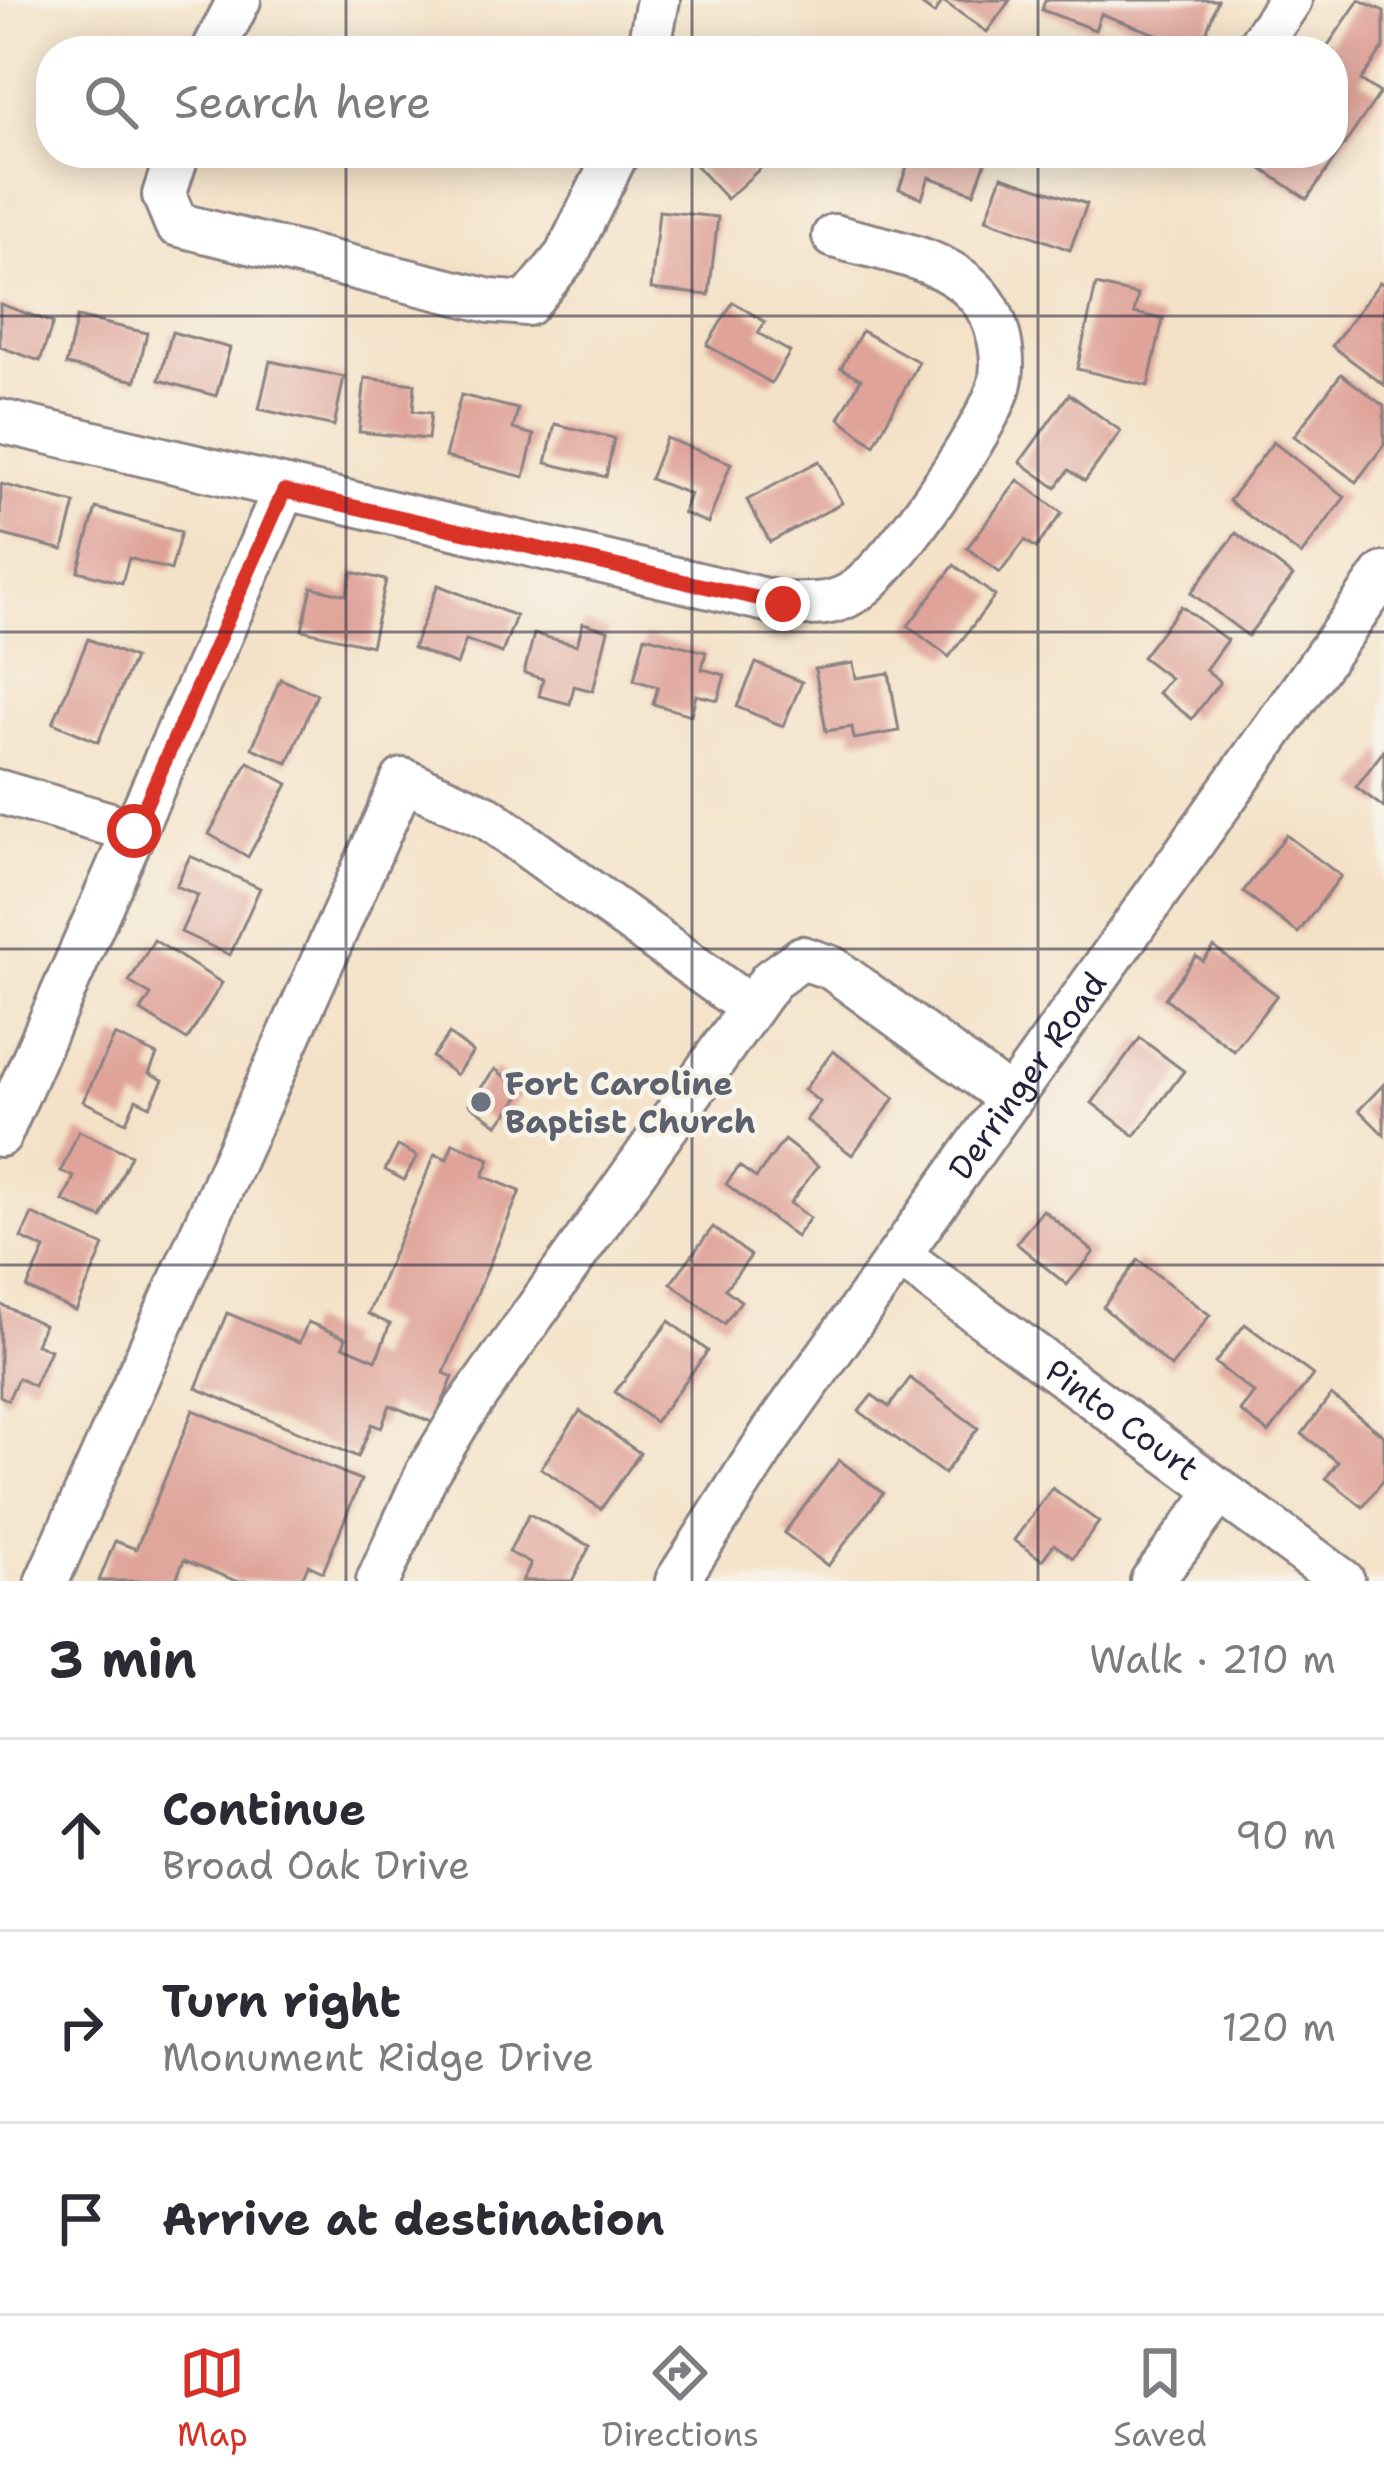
<!DOCTYPE html>
<html lang="en">
<head>
<meta charset="utf-8">
<style>
	body { margin:0; font-family:"Shantell Sans",sans-serif; background:#f7f7f7; color:#2b2b33 }
	.stop { position:absolute; width:36px; height:36px; margin:-27px; border:9px solid #d93025; border-radius:50%; background:#fff }
	.stop.end { background:#d93025; border-color:#fff; box-shadow:0 3px 12px #0008 }
	.list { margin:0; padding:0; list-style:none }
	h2 { display:flex; justify-content:space-between; align-items:center; height:156px; margin:0; padding:0 48px; font-size:51px }
	h2 small { font-size:39px; font-weight:400; color:#7c7c81 }
	.list li { display:grid; grid-template-columns:78px 1fr auto; gap:36px; align-items:center; box-sizing:border-box; height:192px; padding:0 48px; border-top:3px solid #e1e1e2 }
	.list b { display:block; font-size:45px; white-space:nowrap }
	.list p { margin:0; font-size:39px; white-space:nowrap; color:#7c7c81 }
	.list em { font-size:39px; font-style:normal; color:#7c7c81 }
	.icon { flex:none; width:66px; height:66px; fill:none; stroke:currentColor; stroke-width:2; stroke-linecap:round; stroke-linejoin:round }
	.map { position:relative; flex:none; width:1384px; height:1581px; overflow:hidden }
	.search { position:absolute; background:#fff; box-shadow:0 6px 30px #0003; left:36px; right:36px; top:36px; height:132px; display:flex; align-items:center; gap:30px; box-sizing:border-box; padding:0 42px; border-radius:48px; color:#7c7c81; font-size:45px }
	.sheet { height:732px; background:#fff }
	nav { display:flex; justify-content:space-around; align-items:center; box-sizing:border-box; height:168px; border-top:3px solid #e1e1e2; background:#fff; font-size:33px; color:#7c7c81 }
	nav a { display:grid; justify-items:center; gap:6px }
	nav .on { color:#d93025 }
	.map>svg:first-child { display:block }
	.building { fill:#dfa399 }
	.lines { fill:none; stroke-linecap:round; stroke-linejoin:round }
	.minor-casing { stroke:#8b8282; stroke-width:48 }
	.minor { stroke:#fff; stroke-width:42 }
	.route { stroke:#d93025; stroke-width:15 }
	.grid { fill:none; stroke:#22223b; stroke-width:3; stroke-opacity:0.55 }
	.worship-dot { fill:#6b7280; stroke:#f7f3e8; stroke-width:4.5 }
	.labels { text-anchor:middle; dominant-baseline:central; stroke-width:9; stroke-linejoin:round; paint-order:stroke }
	.street-label { font-size:33px; fill:#22223b; stroke:#f7f3e8 }
	.worship-label { font-size:33px; font-weight:bold; fill:#5b616d; stroke:#f7f3e8; text-anchor:start }
</style>
</head>
<body>
<div class="map">
<svg width="1384" height="1581" viewBox="0 0 1384 1581">
	<rect width="100%" height="100%" fill="#f7f3e8"/>
	<filter id="ink" filterUnits="userSpaceOnUse"><feTurbulence type="fractalNoise" baseFrequency=".00833" numOctaves="2"/><feDisplacementMap in="SourceGraphic" scale="24" xChannelSelector="R" yChannelSelector="G"/><feConvolveMatrix kernelMatrix="1 2 1 2 8 2 1 2 1" color-interpolation-filters="sRGB"/></filter>
	<filter id="wash" filterUnits="userSpaceOnUse"><feTurbulence type="fractalNoise" baseFrequency=".004" numOctaves="4" result="noise"/><feDisplacementMap in="SourceGraphic" scale="48" xChannelSelector="R" yChannelSelector="G"/><feGaussianBlur stdDeviation="2.7" result="paint"/><feColorMatrix in="noise" values="0 0 0 0 0 0 0 0 0 0 0 0 0 0 0 0 0 1.4 0 .05"/><feComposite in="paint" operator="in"/></filter>
	<g filter="url(#wash)">
		<rect width="100%" height="100%" fill="#f4e2c8"/>
		<g id="blocks">
			<g class="building">
				<polygon points="915,0 1010,0 987,32 943,1 934,14"/>
				<polygon points="1045,0 1218,0 1200,50 1101,14 1095,30 1042,10"/>
				<polygon points="1359,0 1384,11 1384,47 1361,80 1380,93 1307,199 1262,169 1273,153 1333,153 1333,51 1324,51"/>
				<polygon points="684,153 777,153 727,199"/>
				<polygon points="912,153 989,153 974,193 929,177 922,198 899,189"/>
				<polygon points="1002,176 1087,204 1070,250 986,219"/>
				<polygon points="659,211 718,217 709,295 651,289"/>
				<polygon points="1380,282 1384,285 1384,385 1332,346"/>
				<polygon points="1096,285 1138,295 1134,313 1163,319 1148,386 1077,369"/>
				<polygon points="733,302 765,322 758,333 790,352 771,383 707,345"/>
				<polygon points="0,304 53,323 40,361 0,347"/>
				<polygon points="77,317 147,333 136,381 66,365"/>
				<polygon points="862,331 919,362 874,445 839,418 861,379 841,368"/>
				<polygon points="172,332 230,348 216,396 159,380"/>
				<polygon points="270,361 344,377 334,426 259,409"/>
				<polygon points="1341,374 1384,406 1384,445 1356,482 1294,436"/>
				<polygon points="365,378 415,384 413,411 431,413 428,439 359,432"/>
				<polygon points="1069,394 1121,431 1085,481 1069,470 1056,488 1020,462"/>
				<polygon points="461,395 518,409 513,429 534,435 524,477 445,457"/>
				<polygon points="555,424 614,438 606,477 546,463"/>
				<polygon points="666,438 731,463 708,523 683,513 690,494 650,479"/>
				<polygon points="1273,442 1345,497 1301,555 1229,501"/>
				<polygon points="819,461 842,503 770,542 747,500"/>
				<polygon points="1018,480 1062,513 1036,548 1025,540 1000,573 967,548"/>
				<polygon points="1,484 75,503 63,550 0,534"/>
				<polygon points="96,508 181,532 171,570 129,558 122,583 78,571"/>
				<polygon points="1236,533 1293,576 1248,636 1191,593"/>
				<polygon points="954,565 995,596 949,657 908,626"/>
				<polygon points="352,572 386,580 371,646 302,630 312,587 346,595"/>
				<polygon points="438,585 516,616 502,653 466,640 457,665 413,648"/>
				<polygon points="1181,606 1227,640 1205,670 1220,682 1192,719 1158,693 1170,678 1142,657"/>
				<polygon points="583,623 608,630 593,691 574,686 570,704 539,696 543,679 524,673 534,634 577,645"/>
				<polygon points="645,636 706,652 702,669 725,675 718,700 696,695 691,715 653,704 658,687 634,680"/>
				<polygon points="88,639 134,658 98,742 53,723"/>
				<polygon points="756,663 802,682 783,726 737,707"/>
				<polygon points="853,663 856,678 889,673 899,731 854,739 852,727 826,731 815,669"/>
				<polygon points="280,679 317,694 288,763 252,748"/>
				<polygon points="1384,750 1384,808 1356,787"/>
				<polygon points="248,762 288,784 248,857 209,834"/>
				<polygon points="1286,835 1341,876 1298,933 1243,892"/>
				<polygon points="190,856 260,888 230,955 181,932 198,895 176,886"/>
				<polygon points="154,940 222,983 187,1040 141,1011 151,995 129,982"/>
				<polygon points="1214,947 1277,995 1234,1051 1165,998 1196,956 1203,961"/>
				<polygon points="449,1034 473,1052 456,1075 432,1057"/>
				<polygon points="115,1035 157,1055 149,1073 163,1080 150,1106 136,1099 126,1122 83,1101"/>
				<polygon points="1140,1038 1184,1071 1135,1136 1092,1103"/>
				<polygon points="833,1051 895,1098 852,1155 806,1120 820,1102 804,1090"/>
				<polygon points="495,1069 524,1091 498,1125 469,1104"/>
				<polygon points="1384,1084 1384,1135 1359,1110"/>
				<polygon points="79,1131 131,1155 102,1218 63,1201 74,1177 61,1171"/>
				<polygon points="784,1140 818,1166 790,1203 810,1218 796,1237 726,1184 739,1166 756,1178"/>
				<polygon points="453,1143 490,1159 483,1176 520,1191 444,1373 453,1377 434,1423 390,1405 381,1428 372,1424 358,1457 196,1388 227,1313 299,1343 308,1322 346,1338 343,1346 376,1360 390,1324 368,1314 435,1154 447,1159"/>
				<polygon points="398,1146 417,1156 404,1180 385,1170"/>
				<polygon points="1043,1210 1094,1252 1067,1285 1016,1243"/>
				<polygon points="32,1214 104,1246 76,1311 27,1288 45,1249 21,1238"/>
				<polygon points="713,1227 751,1256 725,1289 741,1301 724,1324 671,1283"/>
				<polygon points="1138,1260 1210,1315 1171,1367 1103,1307"/>
				<polygon points="0,1304 44,1325 36,1344 50,1350 34,1386 18,1378 8,1400 0,1396"/>
				<polygon points="669,1321 708,1351 655,1422 615,1392"/>
				<polygon points="1245,1324 1313,1375 1269,1433 1240,1411 1254,1393 1215,1363"/>
				<polygon points="910,1378 978,1428 944,1474 859,1411 872,1395 889,1407"/>
				<polygon points="1331,1395 1384,1436 1384,1479 1363,1507 1326,1478 1338,1462 1302,1434"/>
				<polygon points="193,1410 361,1480 323,1572 308,1565 301,1581 236,1581 184,1560 175,1581 99,1581 115,1541 136,1549"/>
				<polygon points="580,1411 640,1453 601,1509 541,1468"/>
				<polygon points="839,1460 883,1493 828,1566 784,1533"/>
				<polygon points="1052,1488 1099,1522 1073,1558 1054,1544 1042,1560 1014,1540"/>
				<polygon points="529,1514 590,1546 572,1581 522,1581 531,1564 509,1552"/>
			</g>
		</g>
	</g>
	<g filter="url(#ink)">
		<use href="#blocks" fill-opacity="0" stroke="#8b8282" stroke-width="3"/>
		<g class="lines">
			<defs>
				<g id="minor">
					<polyline points="213,51 239,0"/>
					<polyline points="648,51 658,0"/>
					<polyline points="1255,51 1290,0"/>
					<polyline points="178,153 164,195 176,224 490,301 527,304 566,256 617,153"/>
					<path d="M 0,421 L 783,604 C 809,604 831,607 854,592 C 891,569 984,433 998,390 C 1008,359 998,317 977,294 C 943,256 881,250 834,236"/>
					<polyline points="0,792 134,831"/>
					<polyline points="0,1135 284,491"/>
					<path id="s1" d="M 900,1256 L 1343,1581"/>
					<polyline points="47,1581 403,780 487,817 751,1008"/>
					<polyline points="378,1581 427,1473 466,1409 771,980 802,958 832,968 1011,1099"/>
					<path id="s2" d="M 677,1581 L 771,1435 L 1384,574"/>
					<polyline points="1152,1581 1220,1490"/>
				</g>
			</defs>
			<use href="#minor" class="minor-casing"/>
			<use href="#minor" class="minor"/>
		</g>
	</g>
	<g class="lines" filter="url(#ink)">
		<polyline class="route" points="134,831 284,491 783,604"/>
	</g>
	<path class="grid" d="M 346,0 L 346,51M 692,0 L 692,51M 1038,0 L 1038,51M 346,153 L 346,1581M 692,153 L 692,1581M 1038,153 L 1038,1581M 0,316 L 1384,316M 0,632 L 1384,632M 0,949 L 1384,949M 0,1265 L 1384,1265"/>
	<circle class="worship-dot" cx="481" cy="1102" r="12"/>
	<g class="labels">
		<g class="street-label">
			<text stroke="none"><textPath href="#s2" startOffset="615">Derringer Road</textPath></text>
			<text stroke="none"><textPath href="#s1" startOffset="276">Pinto Court</textPath></text>
		</g>
		<g class="worship-label">
			<text x="505" y="1083">Fort Caroline<tspan x="505" dy="38">Baptist Church</tspan></text>
		</g>
	</g>
</svg>
<div class="stop" style="left:134px;top:831px"></div>
<div class="stop end" style="left:783px;top:604px"></div>
<div class="search"><svg class="icon" aria-label="search" viewBox="0 0 24 24"><circle cx="10" cy="10" r="6"/><path d="M15 15l6 6"/></svg>Search here</div>
</div>
<section class="sheet">
<h2>3 min<small>Walk · 210 m</small></h2>
<ul class="list">
<li><svg class="icon" aria-label="ahead" viewBox="0 0 24 24"><path d="M12 20V5M6 11l6-6 6 6"/></svg><div><b>Continue</b><p>Broad Oak Drive</p></div><em>90 m</em></li>
<li><svg class="icon" aria-label="right" viewBox="0 0 24 24"><path d="M7 20v-9h11M14 6l5 5-5 5"/></svg><div><b>Turn right</b><p>Monument Ridge Drive</p></div><em>120 m</em></li>
<li><svg class="icon" aria-label="arrive" viewBox="0 0 24 24"><path d="M6 21V4h12l-3 4 3 4H6"/></svg><div><b>Arrive at destination</b></div></li>
</ul>
</section>
<nav>
<a class="on"><svg class="icon" aria-label="map" viewBox="0 0 24 24"><path d="M3 6l6-2 6 2 6-2v14l-6 2-6-2-6 2zM9 4v14M15 6v14"/></svg>Map</a>
<a><svg class="icon" aria-label="directions" viewBox="0 0 24 24"><path d="M12 3l9 9-9 9-9-9zM9 14v-3h6M13 9l2 2-2 2"/></svg>Directions</a>
<a><svg class="icon" aria-label="saved" viewBox="0 0 24 24"><path d="M7 4h10v16l-5-4-5 4z"/></svg>Saved</a>
</nav>
</body>
</html>
